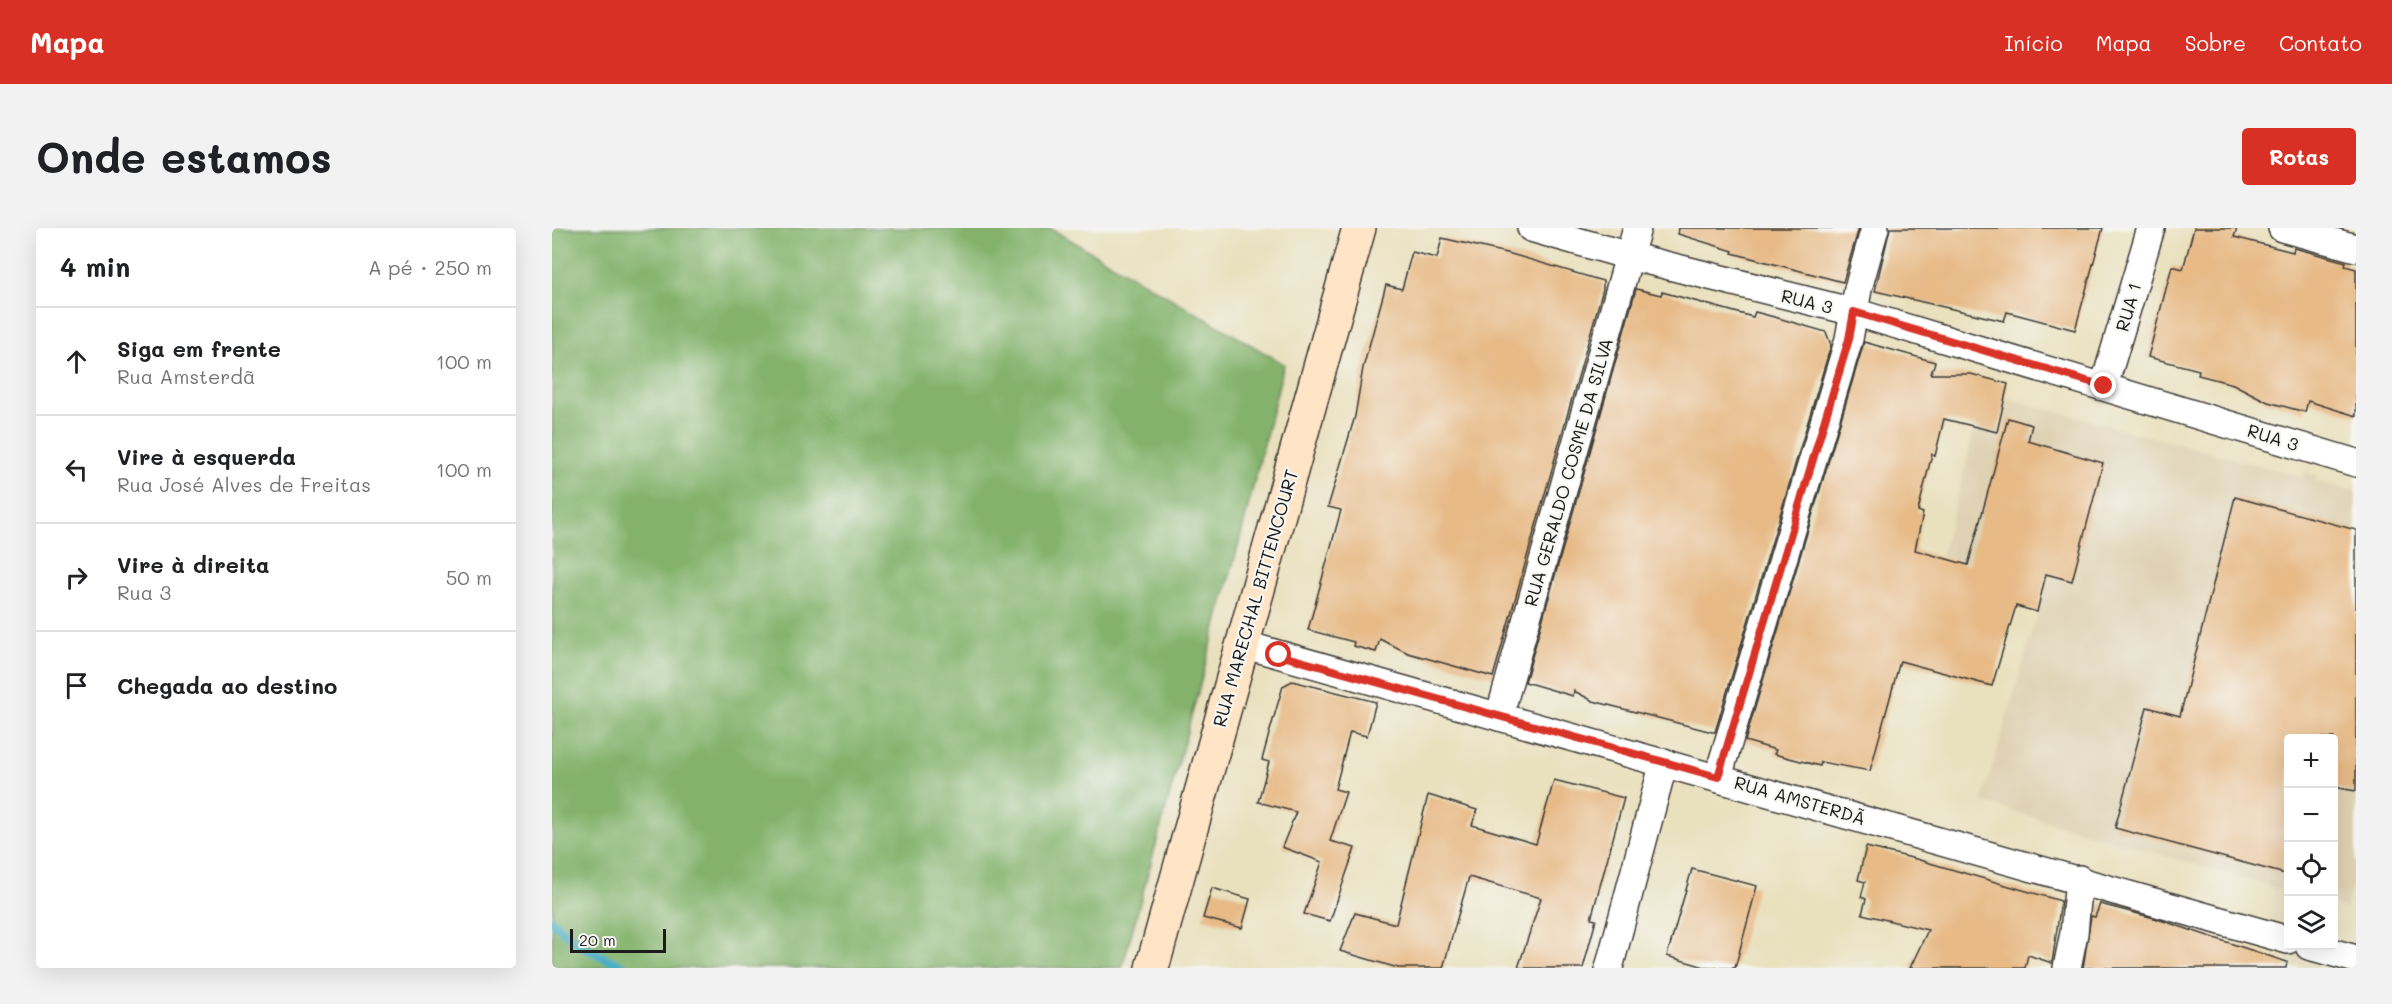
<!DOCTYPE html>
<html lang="pt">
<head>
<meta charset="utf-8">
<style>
	body { margin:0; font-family:Mali,sans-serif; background:#f2f2f2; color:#202124 }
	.controls { position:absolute; right:18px; bottom:18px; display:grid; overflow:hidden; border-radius:6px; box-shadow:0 6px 24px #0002 }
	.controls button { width:54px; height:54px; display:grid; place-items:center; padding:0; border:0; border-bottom:2px solid #e0e0e0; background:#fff; color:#202124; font:30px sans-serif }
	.scale { position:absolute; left:18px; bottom:15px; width:96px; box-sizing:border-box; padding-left:6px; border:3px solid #1c1c1c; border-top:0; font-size:16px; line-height:21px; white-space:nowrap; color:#1c1c1c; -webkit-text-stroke:4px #f6f6f2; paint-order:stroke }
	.stop { position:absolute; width:18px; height:18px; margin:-14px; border:4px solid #d93025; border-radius:50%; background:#fff }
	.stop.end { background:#d93025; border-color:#fff; box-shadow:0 2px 6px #0008 }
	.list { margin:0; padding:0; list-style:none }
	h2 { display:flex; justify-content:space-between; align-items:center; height:78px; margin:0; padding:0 24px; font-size:26px }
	h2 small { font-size:20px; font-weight:400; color:#757577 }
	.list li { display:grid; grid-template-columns:39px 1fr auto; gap:18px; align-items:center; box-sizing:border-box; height:108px; padding:0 24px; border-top:2px solid #e0e0e0 }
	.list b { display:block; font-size:22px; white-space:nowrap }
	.list p { margin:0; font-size:20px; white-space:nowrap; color:#757577 }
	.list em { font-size:20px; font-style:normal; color:#757577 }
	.icon { flex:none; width:33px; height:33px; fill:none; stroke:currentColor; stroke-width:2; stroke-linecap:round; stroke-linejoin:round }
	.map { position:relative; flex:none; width:1804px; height:740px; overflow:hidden; border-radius:6px }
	header { display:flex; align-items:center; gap:36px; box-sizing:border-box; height:84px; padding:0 30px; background:#d93025; color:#fff }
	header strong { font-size:28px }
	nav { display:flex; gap:33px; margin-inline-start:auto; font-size:21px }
	.intro { display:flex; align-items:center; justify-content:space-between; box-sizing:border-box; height:144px; padding:0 36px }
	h1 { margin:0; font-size:42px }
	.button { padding:15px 27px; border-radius:6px; background:#d93025; color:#fff; font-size:21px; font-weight:700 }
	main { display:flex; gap:36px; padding:0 36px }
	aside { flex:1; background:#fff; border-radius:6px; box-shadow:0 6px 24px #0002 }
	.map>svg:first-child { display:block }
	.built { fill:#dfd2b4 }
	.forest { fill:#83b26c; stroke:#506744; stroke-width:1.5 }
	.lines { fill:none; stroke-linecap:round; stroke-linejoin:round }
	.stream { stroke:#42acc1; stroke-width:9 }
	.building { fill:#e7ba86 }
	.street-casing { stroke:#3b3934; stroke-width:30 }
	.secondary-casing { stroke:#3b3934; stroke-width:36 }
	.street { stroke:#fff; stroke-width:27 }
	.secondary { stroke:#ffe4c6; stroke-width:33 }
	.route { stroke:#d93025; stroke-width:8 }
	.labels { text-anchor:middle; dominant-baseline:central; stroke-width:4.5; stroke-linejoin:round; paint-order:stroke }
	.street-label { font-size:18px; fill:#1c1c1c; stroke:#f6f6f2 }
</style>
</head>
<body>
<header>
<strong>Mapa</strong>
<nav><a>Início</a><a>Mapa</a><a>Sobre</a><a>Contato</a></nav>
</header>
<div class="intro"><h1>Onde estamos</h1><a class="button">Rotas</a></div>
<main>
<aside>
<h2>4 min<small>A pé · 250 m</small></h2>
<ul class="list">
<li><svg class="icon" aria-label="ahead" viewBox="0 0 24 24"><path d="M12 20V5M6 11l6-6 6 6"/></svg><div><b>Siga em frente</b><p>Rua Amsterdã</p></div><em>100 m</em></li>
<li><svg class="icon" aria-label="left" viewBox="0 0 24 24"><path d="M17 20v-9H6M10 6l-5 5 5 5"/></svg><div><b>Vire à esquerda</b><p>Rua José Alves de Freitas</p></div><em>100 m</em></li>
<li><svg class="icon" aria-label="right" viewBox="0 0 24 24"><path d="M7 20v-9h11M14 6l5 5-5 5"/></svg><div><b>Vire à direita</b><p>Rua 3</p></div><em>50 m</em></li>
<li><svg class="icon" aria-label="arrive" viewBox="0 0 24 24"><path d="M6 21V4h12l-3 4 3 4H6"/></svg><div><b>Chegada ao destino</b></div></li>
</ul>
</aside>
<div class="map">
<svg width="1804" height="740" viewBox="0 0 1804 740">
	<rect width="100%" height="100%" fill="#f6f6f2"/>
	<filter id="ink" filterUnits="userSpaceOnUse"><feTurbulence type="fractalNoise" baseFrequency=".0167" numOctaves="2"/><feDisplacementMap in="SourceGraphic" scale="12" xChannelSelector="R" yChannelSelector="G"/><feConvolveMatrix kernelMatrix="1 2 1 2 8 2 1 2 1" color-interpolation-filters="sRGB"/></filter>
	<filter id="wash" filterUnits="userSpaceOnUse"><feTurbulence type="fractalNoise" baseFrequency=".008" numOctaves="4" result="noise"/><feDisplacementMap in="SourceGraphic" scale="24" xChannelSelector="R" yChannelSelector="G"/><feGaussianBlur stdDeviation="1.35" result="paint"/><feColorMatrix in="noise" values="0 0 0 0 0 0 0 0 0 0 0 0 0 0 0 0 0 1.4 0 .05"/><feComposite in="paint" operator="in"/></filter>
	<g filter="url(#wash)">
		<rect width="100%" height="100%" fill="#e9e0bd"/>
		<polygon class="built" points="1450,169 1751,249 1752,244 1764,247 1764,253 1804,264 1804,643 1794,681 1782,677 1782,511 1736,511 1736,664 1430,574 1494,356 1389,329 1430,175"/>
		<polygon class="forest" points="0,0 498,0 732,136 687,315 570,740 0,740"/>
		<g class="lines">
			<polyline class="stream" points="0,693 27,717 74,740"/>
		</g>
		<g id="blocks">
			<g class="building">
				<polygon points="1127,0 1307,0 1291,54 1180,25 1181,23 1126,6"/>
				<polygon points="1338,0 1551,0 1523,102 1455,84 1452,93 1323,63"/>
				<polygon points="1642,0 1685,0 1682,9 1741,24 1742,20 1794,34 1793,38 1804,41 1804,188 1756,173 1753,184 1716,174 1681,156 1646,147 1647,142 1596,129 1620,38 1631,41"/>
				<polygon points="890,10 959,26 1051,53 1051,61 941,449 856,425 828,411 824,424 801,418 802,414 756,402 789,282 776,279 803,188 811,140 834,57 850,61 860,24 885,30"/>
				<polygon points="1084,61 1109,67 1110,64 1201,89 1203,84 1226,90 1274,104 1279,117 1163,504 1160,504 1041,473 1022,463 1021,468 973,454"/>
				<polygon points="1312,114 1383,134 1379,146 1419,146 1456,156 1445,204 1392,191 1383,228 1380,226 1366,283 1371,285 1363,322 1416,337 1456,190 1480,197 1476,213 1551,235 1520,353 1494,346 1485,384 1464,378 1440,458 1348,433 1318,543 1269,534 1268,538 1222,526 1224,522 1193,513"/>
				<polygon points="1683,269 1804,302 1804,563 1782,559 1782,510 1737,510 1737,647 1563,600 1595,479 1628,488"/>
				<polygon points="740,453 824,474 815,508 798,504 783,561 794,564 778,613 803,620 778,693 752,686 770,634 730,619 744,584 706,574 717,534 710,532 717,506 731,458"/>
				<polygon points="1002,552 1072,570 1039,691 1044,692 1031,740 966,740 989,670 917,649 891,740 846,740 788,723 803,685 844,696 876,567 925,582 920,597 984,616"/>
				<polygon points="1314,619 1364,631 1509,673 1500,735 1476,727 1473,740 1358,740 1376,702 1310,686 1314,671 1309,669 1313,654 1306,652"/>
				<polygon points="1140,641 1205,658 1183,740 1156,740 1115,728"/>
				<polygon points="660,660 698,671 690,700 651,690"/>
				<polygon points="1548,676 1602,690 1735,734 1734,740 1531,740 1539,688 1543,689"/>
			</g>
		</g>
	</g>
	<g filter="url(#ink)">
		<use href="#blocks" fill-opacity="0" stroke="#3b3934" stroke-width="1.5"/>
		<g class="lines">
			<defs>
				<g id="street">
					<polyline points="979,0 1077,28 1302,84 1804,235"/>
					<polyline points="1730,0 1804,20"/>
					<polyline points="1552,158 1599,0"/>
					<polyline points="690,416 1736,712"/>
					<polyline points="947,489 1085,0"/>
					<polyline points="1166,549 1297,111 1306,61 1323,0"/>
					<polyline points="1757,718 1804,731"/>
					<polyline points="1057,740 1112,534"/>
					<polyline points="1515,740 1522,705 1527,651"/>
				</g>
				<polyline id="secondary" points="600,740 807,0"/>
			</defs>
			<use href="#street" class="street-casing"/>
			<use href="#secondary" class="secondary-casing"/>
			<use href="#street" class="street"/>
			<use href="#secondary" class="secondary"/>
		</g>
	</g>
	<g class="lines" filter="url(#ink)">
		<polyline class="route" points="727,427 1166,549 1297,111 1302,84 1552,158"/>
	</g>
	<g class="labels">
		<g class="street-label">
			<text transform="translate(1255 73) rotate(14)">RUA 3</text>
			<text transform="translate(1576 79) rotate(-74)">RUA 1</text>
			<text transform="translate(1721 209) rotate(17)">RUA 3</text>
			<text transform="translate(1016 244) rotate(-74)">RUA GERALDO COSME DA SILVA</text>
			<text transform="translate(703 370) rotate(-74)">RUA MARECHAL BITTENCOURT</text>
			<text transform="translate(1248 572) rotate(16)">RUA AMSTERDÃ</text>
		</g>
	</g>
</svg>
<div class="controls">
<button>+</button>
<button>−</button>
<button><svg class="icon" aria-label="locate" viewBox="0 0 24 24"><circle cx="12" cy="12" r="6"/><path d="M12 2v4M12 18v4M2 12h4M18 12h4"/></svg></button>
<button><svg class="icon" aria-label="layers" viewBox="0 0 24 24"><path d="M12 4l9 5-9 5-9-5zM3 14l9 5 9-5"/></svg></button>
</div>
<div class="scale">20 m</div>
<div class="stop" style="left:727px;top:427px"></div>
<div class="stop end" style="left:1552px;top:158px"></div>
</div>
</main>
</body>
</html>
